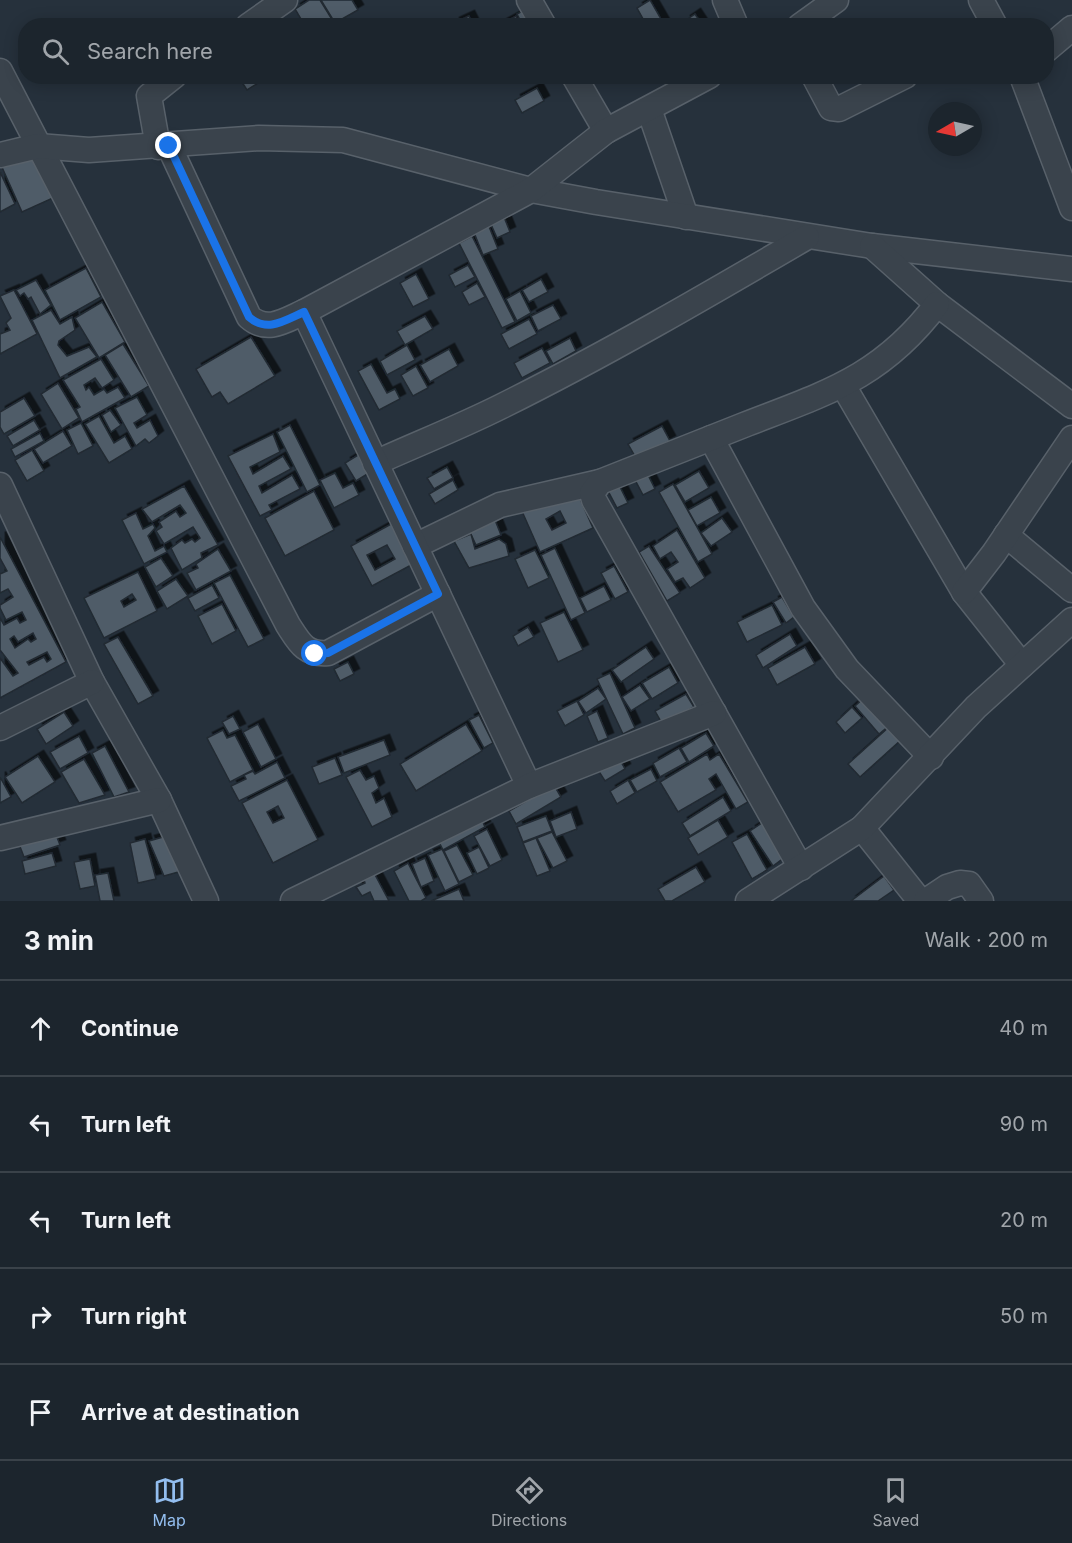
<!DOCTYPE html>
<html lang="en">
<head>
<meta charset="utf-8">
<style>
	body { margin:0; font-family:Inter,sans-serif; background:#293139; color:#f1f3f6 }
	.compass { position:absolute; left:928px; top:102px; width:54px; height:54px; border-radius:50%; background:#1c252d; box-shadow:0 3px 15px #0003; rotate:261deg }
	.stop { position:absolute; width:18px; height:18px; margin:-14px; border:4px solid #1a73e8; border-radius:50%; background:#fff }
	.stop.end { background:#1a73e8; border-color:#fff; box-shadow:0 2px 6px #0008 }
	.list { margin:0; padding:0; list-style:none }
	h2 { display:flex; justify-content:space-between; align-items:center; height:78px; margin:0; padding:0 24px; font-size:26px }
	h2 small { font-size:20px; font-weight:400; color:#a0a5aa }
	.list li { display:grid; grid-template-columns:39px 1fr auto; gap:18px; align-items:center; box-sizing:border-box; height:96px; padding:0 24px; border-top:2px solid #3a4249 }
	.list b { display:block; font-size:22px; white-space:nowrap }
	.list em { font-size:20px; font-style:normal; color:#a0a5aa }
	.icon { flex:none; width:33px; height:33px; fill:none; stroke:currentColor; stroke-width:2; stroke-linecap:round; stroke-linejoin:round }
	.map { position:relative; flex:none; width:1072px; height:901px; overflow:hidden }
	.search { position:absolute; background:#1c252d; box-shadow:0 3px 15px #0003; left:18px; right:18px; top:18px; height:66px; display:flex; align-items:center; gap:15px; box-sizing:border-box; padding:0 21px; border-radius:24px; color:#a0a5aa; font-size:22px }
	.sheet { height:558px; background:#1c252d }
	nav { display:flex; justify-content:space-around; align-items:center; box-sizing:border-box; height:84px; border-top:2px solid #3a4249; background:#1c252d; font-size:16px; color:#a0a5aa }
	nav a { display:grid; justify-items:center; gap:3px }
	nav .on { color:#93beef }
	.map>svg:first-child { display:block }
	.building { fill:#505c67; stroke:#212a33; stroke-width:1.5; fill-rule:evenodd; filter:url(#shadow) }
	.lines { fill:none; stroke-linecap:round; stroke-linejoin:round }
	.street-casing { stroke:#58616a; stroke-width:27 }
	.street { stroke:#3a434c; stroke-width:24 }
	.route { stroke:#1a73e8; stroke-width:8 }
</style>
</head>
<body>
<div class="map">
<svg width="1072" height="901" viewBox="0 0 1072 901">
	<defs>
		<filter id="shadow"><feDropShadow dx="5.5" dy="-5.5" stdDeviation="0" flood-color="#0009"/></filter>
	</defs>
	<rect width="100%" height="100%" fill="#26313c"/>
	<g class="building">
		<polygon points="309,0 320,0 333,21 326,26 305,26 295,9"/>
		<polygon points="321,0 352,0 358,10 335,23"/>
		<polygon points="650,0 665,26 647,26 637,8"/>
		<polygon points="526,9 534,26 523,26 517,14"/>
		<polygon points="695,14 703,26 688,26 685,21"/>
		<polygon points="469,16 474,26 455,26 454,23"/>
		<polygon points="516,16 520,26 498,26"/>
		<polygon points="238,76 269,76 247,90"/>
		<polygon points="537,88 544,101 522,113 515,100"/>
		<polygon points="32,152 53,198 22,212 1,165"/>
		<polygon points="0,172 15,204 0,212"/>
		<polygon points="504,217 510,232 497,238 490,222"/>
		<polygon points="488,224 498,249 483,255 473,230"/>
		<polygon points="472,236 515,322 502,328 459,243"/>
		<polygon points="468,265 475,277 455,287 449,275"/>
		<polygon points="86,268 101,297 60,320 45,290"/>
		<polygon points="416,274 429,299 413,307 400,283"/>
		<polygon points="541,279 548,292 529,302 522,290"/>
		<polygon points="36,280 51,305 40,314 31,297 28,299 24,293 20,296 16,290"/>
		<polygon points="477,283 485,297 469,305 462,292"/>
		<polygon points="14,290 37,334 0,354 0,334 10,330 6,323 11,318 0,296"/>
		<polygon points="520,291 531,313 517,321 506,299"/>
		<polygon points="102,302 125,342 99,358 75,318"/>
		<polygon points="553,305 561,319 538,331 531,316"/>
		<polygon points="51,310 60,324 72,317 75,330 59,341 58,345 67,356 89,347 97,357 60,378 32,320"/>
		<polygon points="425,316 433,329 405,345 397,331"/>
		<polygon points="529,319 537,334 509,349 501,334"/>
		<polygon points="251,337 275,376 228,404 220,392 212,397 196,369"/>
		<polygon points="570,338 576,351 553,364 546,351"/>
		<polygon points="123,344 149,386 131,397 105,355"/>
		<polygon points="407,345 415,360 387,375 380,361"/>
		<polygon points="542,348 550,363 522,378 514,363"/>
		<polygon points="449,349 458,366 430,382 420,365"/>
		<polygon points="101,359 114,380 102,388 95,378 84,385 86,390 89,387 94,395 104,389 107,393 118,387 125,398 82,422 76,409 80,407 63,380"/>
		<polygon points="371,364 387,393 395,389 400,399 379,410 358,371"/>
		<polygon points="416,366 428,388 413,396 401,375"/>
		<polygon points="58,383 79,418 62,429 41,394"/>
		<polygon points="137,397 147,415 134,423 137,428 150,420 158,436 149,443 145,439 136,446 115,408"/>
		<polygon points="24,398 35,416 4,434 0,427 0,412"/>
		<polygon points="110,410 121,425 111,432 102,415"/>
		<polygon points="99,416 114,443 125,436 132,449 109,463 85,424"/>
		<polygon points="34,420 40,430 13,446 7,436"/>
		<polygon points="81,423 93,446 78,454 67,430"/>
		<polygon points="290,425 320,485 307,492 277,432"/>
		<polygon points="662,426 670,441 636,458 628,444"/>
		<polygon points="63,431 72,446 43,463 34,449"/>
		<polygon points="40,433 44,441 15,457 11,449"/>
		<polygon points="273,434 280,452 250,467 253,474 283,456 291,469 259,486 262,493 292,475 300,489 269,505 272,510 260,516 228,456"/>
		<polygon points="32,450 44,471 27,481 15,460"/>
		<polygon points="358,455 369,473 356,481 345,463"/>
		<polygon points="447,467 453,478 434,489 427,478"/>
		<polygon points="645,469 655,489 643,495 633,476"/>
		<polygon points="699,471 709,488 685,502 675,485"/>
		<polygon points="335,473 343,488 353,483 359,495 334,508 320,480"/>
		<polygon points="453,480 458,490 435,504 429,494"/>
		<polygon points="617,481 628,503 617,508 606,487"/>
		<polygon points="673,484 712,554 698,562 659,492"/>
		<path d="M 574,485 L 593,528 L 540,552 L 521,509 ZM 560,511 L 566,523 L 552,530 L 546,519 Z"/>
		<polygon points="184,486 218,545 201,553 202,558 182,570 171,548 182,540 185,543 192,539 195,542 200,538 193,527 164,544 156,531 162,527 159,522 176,511 180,517 186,513 180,505 152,522 142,509"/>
		<polygon points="314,491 334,530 285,556 265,518"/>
		<polygon points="711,497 720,513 697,526 688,510"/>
		<polygon points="136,513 143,529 153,524 155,528 148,536 155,551 164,546 167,552 144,564 122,520"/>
		<polygon points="722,518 732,532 711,546 701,533"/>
		<polygon points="495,520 501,535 476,545 469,530"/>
		<path d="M 393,523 L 415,563 L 372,586 L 351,546 ZM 387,545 L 395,559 L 375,570 L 367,555 Z"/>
		<polygon points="677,530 705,578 690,588 683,578 675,582 667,569 678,562 671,552 660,559 653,546"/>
		<polygon points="471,534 475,549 499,539 506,544 509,556 469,568 454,541"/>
		<path d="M 0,537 L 66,662 L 0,698 L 0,658 L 13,676 L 18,673 L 0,650 L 0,618 L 4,625 L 17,618 L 20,623 L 26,620 L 22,612 L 6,620 L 0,608 L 0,605 L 13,597 L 8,589 L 0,593 L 0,574 L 7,571 L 0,558 ZM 33,633 L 36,639 L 31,642 L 28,639 L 15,648 L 10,639 L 14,636 L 18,642 ZM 47,652 L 51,659 L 47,662 L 44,657 L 29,665 L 27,662 Z"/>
		<polygon points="649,546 680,593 667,601 639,552"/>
		<polygon points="555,548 585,613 571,620 541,555"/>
		<polygon points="218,549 231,571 196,590 187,573 198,568 196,564"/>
		<polygon points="535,550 549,578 528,588 515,559"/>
		<polygon points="161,558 173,576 156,587 145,567"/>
		<polygon points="614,566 628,592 615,599 601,573"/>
		<path d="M 138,572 L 157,611 L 104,638 L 84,598 ZM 132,594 L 136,600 L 124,607 L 121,601 Z"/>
		<polygon points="230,575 264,639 248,647 214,583"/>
		<polygon points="176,579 188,596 167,609 157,591"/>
		<polygon points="212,585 219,598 195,611 188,598"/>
		<polygon points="604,586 611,600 587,612 580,598"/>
		<polygon points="782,597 794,617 786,623 773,602"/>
		<polygon points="222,604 236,631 212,644 198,616"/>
		<polygon points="772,605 782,625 747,642 737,622"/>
		<polygon points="564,612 583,650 558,662 540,623"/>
		<polygon points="528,627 534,637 518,646 513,636"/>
		<polygon points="790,634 797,646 763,668 756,655"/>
		<polygon points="118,637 153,696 138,704 104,644"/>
		<polygon points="646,647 654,659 621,682 612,670"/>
		<polygon points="805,647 815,664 777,685 768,668"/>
		<polygon points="348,662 354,674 340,681 334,669"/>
		<polygon points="669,667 678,683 652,699 642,683"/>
		<polygon points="610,673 635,728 623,734 597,679"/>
		<polygon points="640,685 650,699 631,711 622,697"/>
		<polygon points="598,688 606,699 586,713 578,701"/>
		<polygon points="686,694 694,707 663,725 655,711"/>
		<polygon points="865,697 890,725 879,734 855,706"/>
		<polygon points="577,701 584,715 565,726 557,711"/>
		<polygon points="852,707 862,718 845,733 836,722"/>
		<polygon points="597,711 608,738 598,742 587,716"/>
		<polygon points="64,712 73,726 46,744 37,729"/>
		<polygon points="479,715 493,743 484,748 469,720"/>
		<polygon points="233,716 240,729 229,734 222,722"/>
		<polygon points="258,724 276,759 261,767 243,732"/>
		<polygon points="466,724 482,751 416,791 400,764"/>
		<polygon points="890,726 902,739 860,777 848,764"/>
		<polygon points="223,730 227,738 235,735 253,770 230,782 207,738"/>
		<polygon points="706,733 714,746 689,762 681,748"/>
		<polygon points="79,736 88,753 60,769 50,752"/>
		<polygon points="384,740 390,755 344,773 338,757"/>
		<polygon points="105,746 129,792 114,797 92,753"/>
		<polygon points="679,748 687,762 660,777 653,763"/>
		<polygon points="707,754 710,760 719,754 748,802 736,809 716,774 709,779 716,790 678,812 660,782"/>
		<polygon points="38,756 55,782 22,803 5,777"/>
		<polygon points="335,758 342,775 319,784 312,767"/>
		<polygon points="619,758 625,769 605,781 598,770"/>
		<polygon points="84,759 105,795 79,803 61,772"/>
		<polygon points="277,762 285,778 239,801 231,786 246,779 244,775 253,771 255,774"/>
		<polygon points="651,769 657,781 637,792 630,780"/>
		<polygon points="360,770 366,780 374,776 379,788 372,793 376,803 384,798 392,817 372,827 346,777"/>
		<polygon points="0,777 11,797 0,803"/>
		<path d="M 287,780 L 318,840 L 273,863 L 242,803 ZM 278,806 L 284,818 L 273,823 L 267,812 Z"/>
		<polygon points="628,780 635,793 617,804 610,791"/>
		<polygon points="554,785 561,797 516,824 509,811"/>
		<polygon points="723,797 731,811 690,836 682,823"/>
		<polygon points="571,812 577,829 556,837 550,821"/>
		<polygon points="546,816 552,831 523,842 517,827"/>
		<polygon points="481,818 485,827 443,850 438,840"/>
		<polygon points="718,820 728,837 698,855 688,838"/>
		<polygon points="762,823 785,857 773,866 750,831"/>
		<polygon points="487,829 502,860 490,866 474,836"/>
		<polygon points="55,832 60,845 24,857 19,844"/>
		<polygon points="552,832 567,861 553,868 537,838"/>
		<polygon points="747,834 767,870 752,879 732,842"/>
		<polygon points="163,837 182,871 164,876 149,841"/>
		<polygon points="536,838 550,871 537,876 523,843"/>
		<polygon points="145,839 156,879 138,883 130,843"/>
		<polygon points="457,845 473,875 459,882 444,851"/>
		<polygon points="479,847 489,868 477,874 467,853"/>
		<polygon points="442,849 459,884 445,891 428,855"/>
		<polygon points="52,853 56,866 25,874 22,861"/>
		<polygon points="425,858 434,881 421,887 412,864"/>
		<polygon points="90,859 95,886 80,889 74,862"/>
		<polygon points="408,863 426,898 421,901 409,901 394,871"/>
		<polygon points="696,867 705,882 672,901 665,901 658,889"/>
		<polygon points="373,871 389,901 374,901 370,892 362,896 356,887 365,883 363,876"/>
		<polygon points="108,873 114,901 100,901 95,875"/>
		<polygon points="884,876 894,890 878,901 851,901"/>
		<polygon points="459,889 464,901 431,901"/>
	</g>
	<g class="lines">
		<defs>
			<g id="street">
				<polyline points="529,0 544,26"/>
				<polyline points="725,0 736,26"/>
				<polyline points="981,0 995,26"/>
				<polyline points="248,26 285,0"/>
				<polyline points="800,26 836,0"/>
				<polyline points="1046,50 1072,28"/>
				<path d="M 0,71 L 288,625 C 299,642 305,655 328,653 L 438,594"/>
				<polyline points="574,76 606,131"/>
				<polyline points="814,76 831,108 839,109 905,76"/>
				<polyline points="1022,76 1072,208"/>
				<polyline points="649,109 686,217"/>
				<path d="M 169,146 L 249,317 C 267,333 284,321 304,312"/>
				<polyline points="158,147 149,96 174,76"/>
				<polyline points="0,155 38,146 89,150 259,138 343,140 531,190 596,202 872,246 1072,269"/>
				<polyline points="872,246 937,304 1072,406"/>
				<polyline points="844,387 964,592 1022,665"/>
				<polyline points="711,438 803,608 847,669 931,757"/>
				<path d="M 375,463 C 417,444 460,427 500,407 C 605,355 706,296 807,237"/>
				<polyline points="0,485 92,682 159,800 206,901"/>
				<polyline points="1006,535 1072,590"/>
				<polyline points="415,546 500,505 600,482"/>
				<polyline points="964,592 994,553 1072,438"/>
				<polyline points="0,728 92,682"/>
				<polyline points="529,786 304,312 531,190 606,131 709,76"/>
				<polyline points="862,828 920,901"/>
				<polyline points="0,838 159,800"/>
				<path d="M 801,868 L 594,500 L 592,493 L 600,482 C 648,463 696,444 744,425 C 826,393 881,378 937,304"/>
				<polyline points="293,901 529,786 714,713"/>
				<polyline points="748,901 862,828 976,707 1072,620"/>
				<polyline points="926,901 947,887 960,883 969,884 981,901"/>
			</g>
		</defs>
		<use href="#street" class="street-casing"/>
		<use href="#street" class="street"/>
	</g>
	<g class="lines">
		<path class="route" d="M 169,146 L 249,317 C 267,333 284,321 304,312 L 438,594 L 328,653 L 315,654"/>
	</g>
</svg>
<svg class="compass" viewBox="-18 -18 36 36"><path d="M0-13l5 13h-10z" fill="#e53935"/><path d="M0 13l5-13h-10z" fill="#a0a5aa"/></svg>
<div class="stop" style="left:315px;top:654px"></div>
<div class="stop end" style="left:169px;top:146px"></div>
<div class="search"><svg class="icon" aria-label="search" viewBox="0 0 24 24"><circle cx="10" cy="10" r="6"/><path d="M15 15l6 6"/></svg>Search here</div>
</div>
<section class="sheet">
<h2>3 min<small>Walk · 200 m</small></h2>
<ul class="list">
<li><svg class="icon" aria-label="ahead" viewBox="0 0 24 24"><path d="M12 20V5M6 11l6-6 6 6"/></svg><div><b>Continue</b></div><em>40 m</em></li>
<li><svg class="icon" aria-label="left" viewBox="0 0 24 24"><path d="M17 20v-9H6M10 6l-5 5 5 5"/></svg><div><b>Turn left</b></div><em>90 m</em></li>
<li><svg class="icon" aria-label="left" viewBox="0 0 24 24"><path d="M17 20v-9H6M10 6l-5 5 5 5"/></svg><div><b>Turn left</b></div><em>20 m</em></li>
<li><svg class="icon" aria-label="right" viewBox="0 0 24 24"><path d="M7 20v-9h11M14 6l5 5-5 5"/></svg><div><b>Turn right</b></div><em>50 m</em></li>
<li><svg class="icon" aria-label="arrive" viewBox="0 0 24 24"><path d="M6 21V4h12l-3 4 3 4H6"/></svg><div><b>Arrive at destination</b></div></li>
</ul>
</section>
<nav>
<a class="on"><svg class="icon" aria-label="map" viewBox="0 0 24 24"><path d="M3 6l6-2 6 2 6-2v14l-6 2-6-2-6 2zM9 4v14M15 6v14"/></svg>Map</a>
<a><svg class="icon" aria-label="directions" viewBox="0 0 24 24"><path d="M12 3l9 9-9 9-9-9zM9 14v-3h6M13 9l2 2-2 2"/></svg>Directions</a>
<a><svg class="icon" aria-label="saved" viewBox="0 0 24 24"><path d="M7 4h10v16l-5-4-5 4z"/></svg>Saved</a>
</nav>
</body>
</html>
